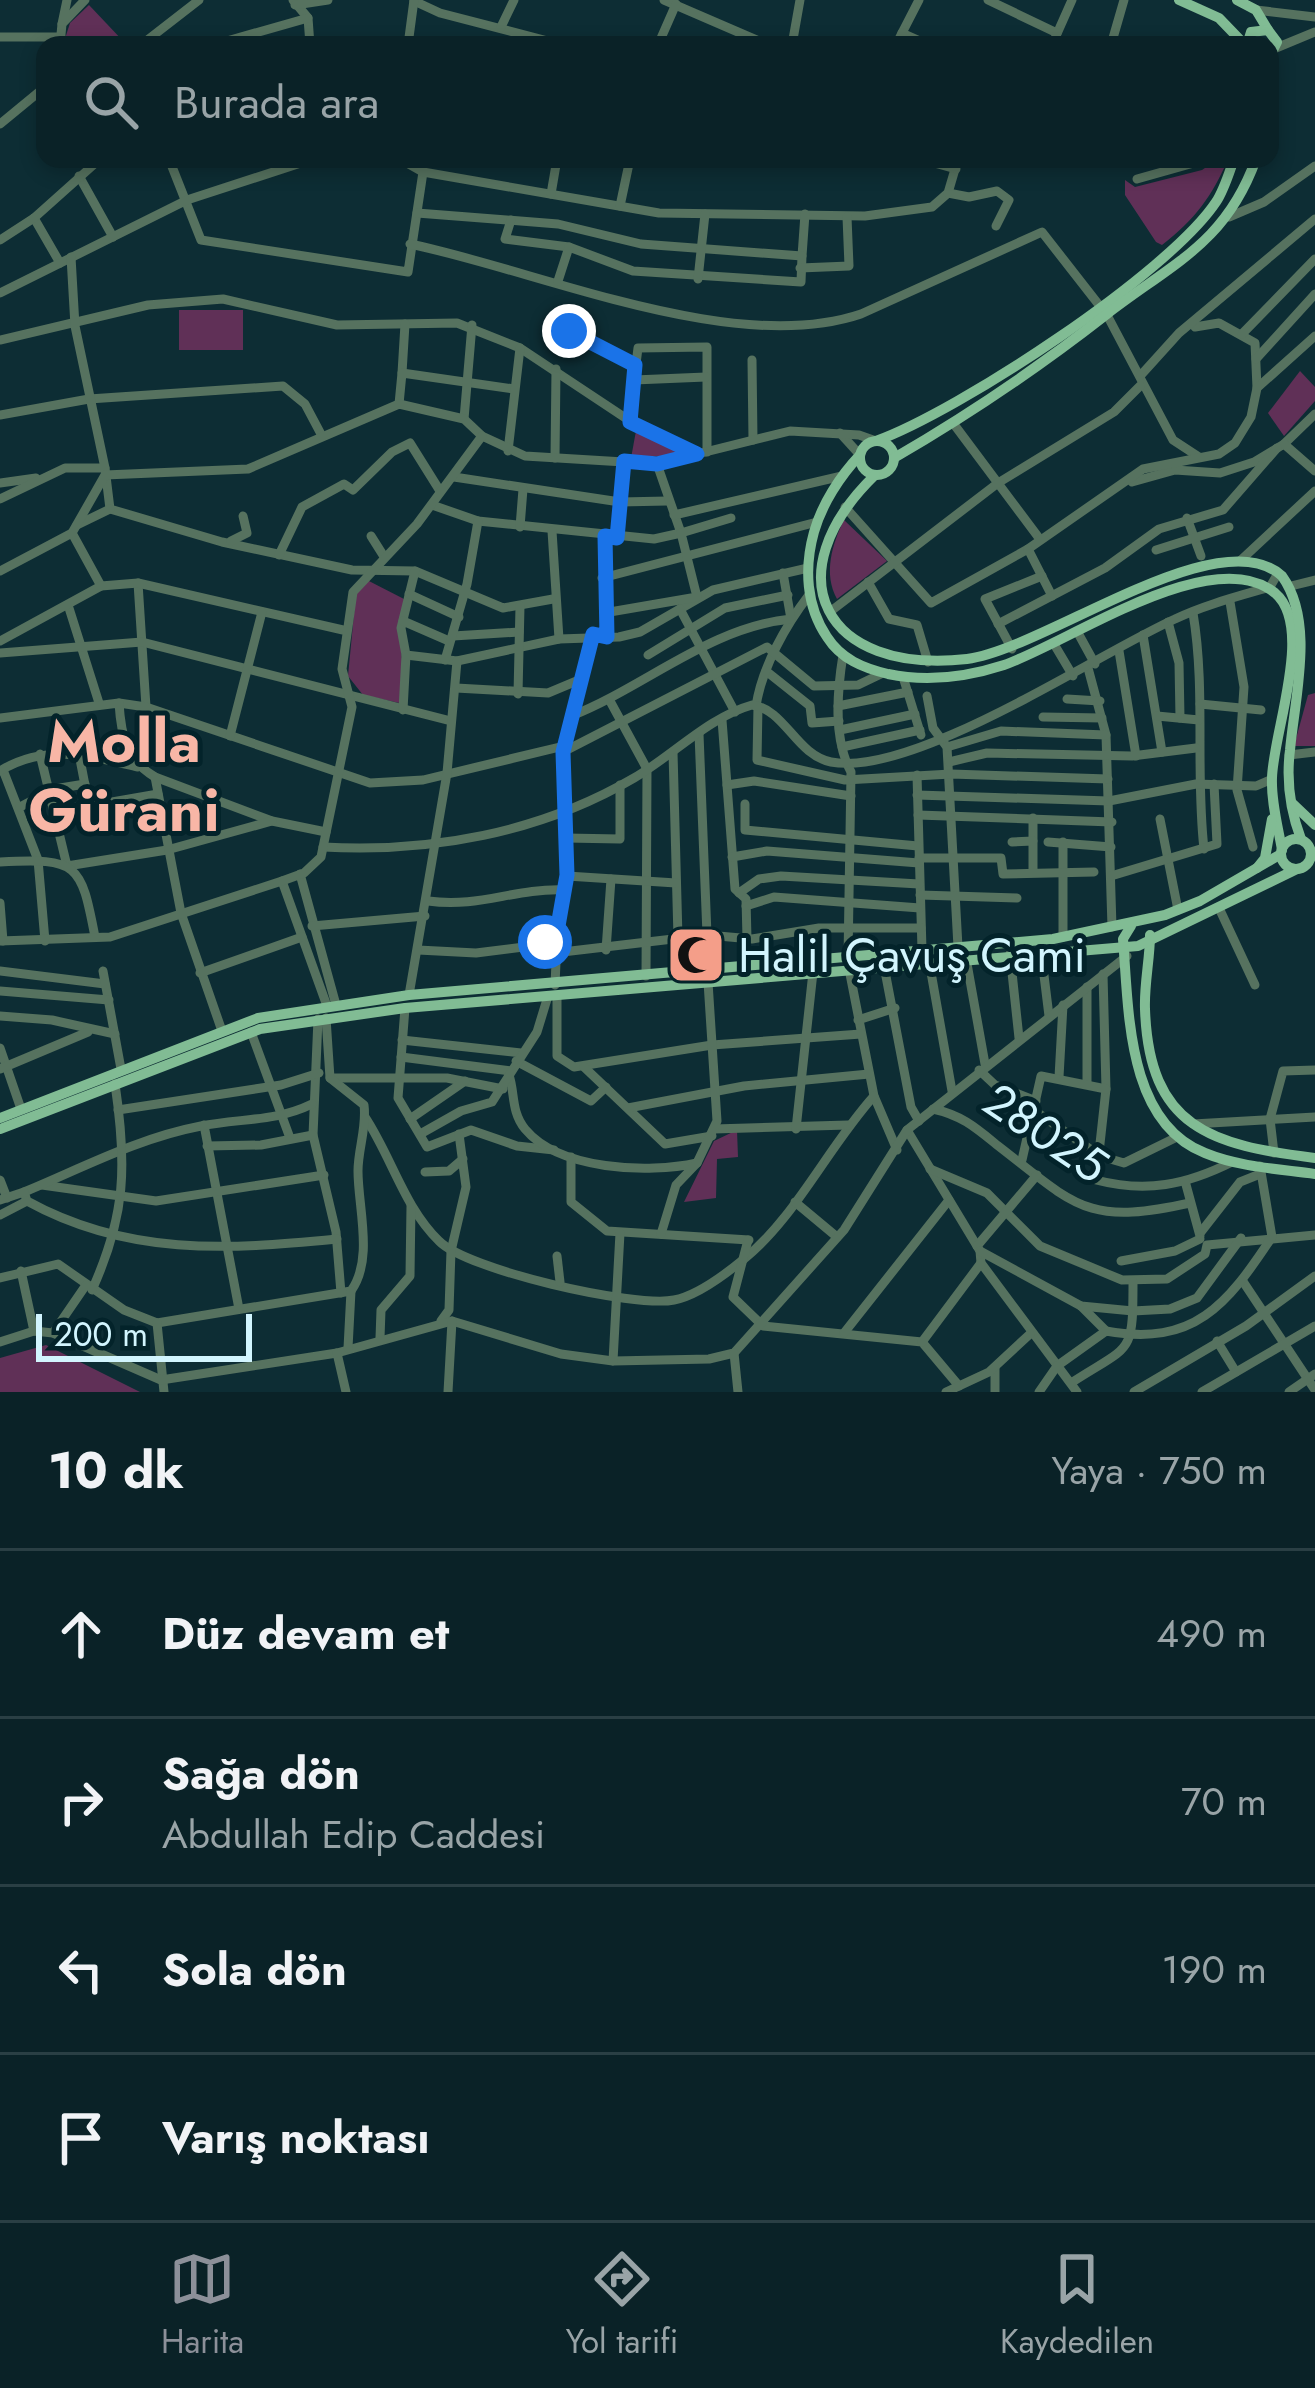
<!DOCTYPE html>
<html lang="tr">
<head>
<meta charset="utf-8">
<style>
	body { margin:0; font-family:Jost,sans-serif; background:#182f33; color:#f1f3f6 }
	.scale { position:absolute; left:36px; bottom:30px; width:216px; box-sizing:border-box; padding-left:12px; border:6px solid #d2f5fe; border-top:0; font-size:33px; line-height:42px; white-space:nowrap; color:#d2f5fe; -webkit-text-stroke:9px #03232a; paint-order:stroke }
	.stop { position:absolute; width:36px; height:36px; margin:-27px; border:9px solid #1a73e8; border-radius:50%; background:#fff }
	.stop.end { background:#1a73e8; border-color:#fff; box-shadow:0 3px 12px #0008 }
	.list { margin:0; padding:0; list-style:none }
	h2 { display:flex; justify-content:space-between; align-items:center; height:156px; margin:0; padding:0 48px; font-size:51px }
	h2 small { font-size:39px; font-weight:400; color:#99a4a7 }
	.list li { display:grid; grid-template-columns:78px 1fr auto; gap:36px; align-items:center; box-sizing:border-box; height:168px; padding:0 48px; border-top:3px solid #2a3f44 }
	.list b { display:block; font-size:45px; white-space:nowrap }
	.list p { margin:0; font-size:39px; white-space:nowrap; color:#99a4a7 }
	.list em { font-size:39px; font-style:normal; color:#99a4a7 }
	.icon { flex:none; width:66px; height:66px; fill:none; stroke:currentColor; stroke-width:2; stroke-linecap:round; stroke-linejoin:round }
	.map { position:relative; flex:none; width:1315px; height:1392px; overflow:hidden }
	.search { position:absolute; background:#0a2227; box-shadow:0 6px 18px #0003; left:36px; right:36px; top:36px; height:132px; display:flex; align-items:center; gap:30px; box-sizing:border-box; padding:0 42px; border-radius:24px; color:#99a4a7; font-size:45px }
	.sheet { height:828px; background:#0a2227 }
	nav { display:flex; justify-content:space-around; align-items:center; box-sizing:border-box; height:168px; border-top:3px solid #2a3f44; background:#0a2227; font-size:33px; color:#99a4a7 }
	nav a { display:grid; justify-items:center; gap:6px }
	nav .on { color:#8c9099 }
	.map>svg:first-child { display:block }
	.green { fill:#603057 }
	.lines { fill:none; stroke-linecap:round; stroke-linejoin:round }
	.minor { stroke:#56725f; stroke-width:9 }
	.major { stroke:#81bc94; stroke-width:10 }
	.route { stroke:#1a73e8; stroke-width:15 }
	.labels { text-anchor:middle; dominant-baseline:central; stroke-width:10; stroke-linejoin:round; paint-order:stroke }
	.poi-label { font-size:48px; fill:#d2f5fe; stroke:#03232a; text-anchor:start }
	.street-label { font-size:48px; fill:#d2f5fe; stroke:#03232a }
	.district-label { font-size:60px; font-weight:bold; fill:#f8b6a6; stroke:#03232a }
</style>
</head>
<body>
<div class="map">
<svg width="1315" height="1392" viewBox="0 0 1315 1392">
	<rect width="100%" height="100%" fill="#0d2d34"/>
	<g class="green">
		<polygon points="89,5 124,42 63,45 70,23"/>
		<path d="M 1218,159 L 1228,159 C 1212,197 1195,219 1162,245 L 1156,242 L 1125,195 L 1125,180 L 1135,187 L 1202,170 Z"/>
		<rect x="179" y="310" width="64" height="40"/>
		<polygon points="1300,371 1315,387 1315,401 1284,436 1268,413"/>
		<polygon points="636,431 676,451 674,455 631,458"/>
		<path d="M 844,520 L 887,561 L 837,599 C 823,574 832,544 844,520 Z"/>
		<path d="M 365,579 L 404,599 C 396,636 405,666 404,704 L 363,695 L 348,676 L 356,593 Z"/>
		<polygon points="1315,693 1315,746 1294,746 1308,695"/>
		<polygon points="737,1130 738,1157 717,1159 716,1198 684,1202 714,1141"/>
		<polygon points="46,1345 140,1392 0,1392 0,1358"/>
	</g>
	<g class="lines">
		<g class="minor">
			<polyline points="293,0 308,18 310,45"/>
			<polyline points="664,0 768,45"/>
			<polyline points="988,0 1057,33"/>
			<polyline points="414,1 440,13 563,45"/>
			<polyline points="295,5 328,0"/>
			<polyline points="1256,10 1315,17"/>
			<polyline points="62,24 67,0"/>
			<polyline points="501,27 514,0"/>
			<polyline points="902,33 919,0"/>
			<polyline points="0,37 61,37"/>
			<polyline points="60,45 62,24 85,0"/>
			<polyline points="141,45 199,0"/>
			<polyline points="213,45 308,18"/>
			<polyline points="408,45 414,0"/>
			<polyline points="658,45 676,4"/>
			<polyline points="792,45 800,0"/>
			<polyline points="896,45 902,33 929,45"/>
			<polyline points="1052,45 1072,0"/>
			<polyline points="1111,45 1124,0"/>
			<polyline points="1276,48 1315,32"/>
			<polyline points="0,124 45,87"/>
			<polyline points="169,159 201,240 408,272 423,172"/>
			<polyline points="400,159 423,172 659,213 865,216 932,207 948,193 958,159"/>
			<polyline points="718,159 719,162"/>
			<polyline points="920,159 956,169"/>
			<polyline points="79,176 113,237"/>
			<polyline points="1137,179 1208,159"/>
			<polyline points="948,193 969,197 997,191 1009,200 996,226"/>
			<polyline points="551,194 557,159"/>
			<polyline points="620,206 630,159"/>
			<polyline points="417,213 558,224 641,244 802,256 805,214"/>
			<polyline points="1229,217 1264,202 1315,166"/>
			<polyline points="34,218 60,263"/>
			<polyline points="511,220 505,239 569,247 633,271 801,282 802,256"/>
			<polyline points="0,240 34,218 100,159"/>
			<path d="M 410,244 C 540,271 734,357 861,314 L 1042,232 L 1099,305"/>
			<polyline points="800,268 849,266 847,217"/>
			<polyline points="698,279 705,214"/>
			<polyline points="558,281 569,247"/>
			<polyline points="0,293 187,200 313,159"/>
			<polyline points="1107,315 1173,440 1199,457"/>
			<polyline points="1195,327 1219,323 1255,343 1257,388"/>
			<polyline points="569,331 635,365"/>
			<polyline points="1242,334 1315,259"/>
			<polyline points="0,340 148,305 223,299 337,325 457,323 520,348 630,421 697,454"/>
			<polyline points="1256,359 1315,294"/>
			<polyline points="752,360 753,440"/>
			<polyline points="402,373 405,324"/>
			<polyline points="1141,375 1179,333 1315,219"/>
			<polyline points="634,380 638,348 707,347 707,452"/>
			<polyline points="399,404 402,373 514,389"/>
			<polyline points="0,415 89,399 283,386 305,404 322,436"/>
			<polyline points="464,419 472,325"/>
			<polyline points="630,421 634,380 706,377"/>
			<polyline points="953,423 1039,538"/>
			<polyline points="840,433 860,455"/>
			<polyline points="1284,444 1315,414"/>
			<polyline points="508,451 520,348"/>
			<polyline points="555,458 556,369"/>
			<polyline points="105,468 110,509 222,542 352,570 415,571 503,608 553,599"/>
			<polyline points="454,477 620,502 667,501"/>
			<polyline points="1132,482 1175,470 1220,473 1254,462 1284,444 1315,471"/>
			<polyline points="0,483 36,478"/>
			<polyline points="0,499 65,468 105,468 75,326 71,257"/>
			<polyline points="432,505 478,521 654,539 681,533 657,464"/>
			<polyline points="845,507 931,603 1028,549 1143,469 1219,454 1235,443 1251,417 1257,388 1315,336"/>
			<polyline points="674,515 842,476"/>
			<polyline points="1187,518 1201,556"/>
			<polyline points="77,525 110,509"/>
			<polyline points="520,527 523,489"/>
			<polyline points="552,531 559,639"/>
			<polyline points="72,533 101,586"/>
			<polyline points="371,536 383,555"/>
			<polyline points="605,536 607,637"/>
			<polyline points="617,538 624,461"/>
			<polyline points="231,541 247,533 243,516"/>
			<polyline points="1028,549 1052,596"/>
			<polyline points="1156,550 1229,527"/>
			<polyline points="279,555 302,507 344,484 353,490 392,452 410,443 440,491"/>
			<polyline points="1241,560 1315,491"/>
			<polyline points="0,571 72,533 105,475 248,469 399,404 464,419 482,436 525,456 657,464 790,431 859,435 876,441"/>
			<polyline points="415,571 401,628 406,655 457,661 559,639 619,637 640,632 713,590 808,568"/>
			<polyline points="602,578 817,522"/>
			<polyline points="868,582 889,619 917,625 928,662"/>
			<polyline points="138,583 146,707"/>
			<polyline points="1291,586 1315,580"/>
			<polyline points="409,594 459,617"/>
			<polyline points="1230,602 1244,687 1237,790 1253,847"/>
			<polyline points="69,608 99,703"/>
			<polyline points="680,609 735,712"/>
			<polyline points="831,611 998,483 1114,412 1140,386"/>
			<polyline points="604,613 697,597 681,533 731,518"/>
			<path d="M 1193,613 C 1206,691 1195,769 1204,849"/>
			<polyline points="403,621 449,641"/>
			<polyline points="1168,622 1179,663 1180,718"/>
			<polyline points="998,624 1105,568 1159,529 1223,510 1277,448"/>
			<polyline points="1078,633 1095,664"/>
			<polyline points="1143,635 1162,752"/>
			<polyline points="453,636 519,632"/>
			<polyline points="0,641 101,586 138,583 343,630"/>
			<polyline points="1054,644 1073,676"/>
			<polyline points="1012,649 985,599 1042,576"/>
			<polyline points="1119,651 1136,756"/>
			<polyline points="0,653 142,642 451,721"/>
			<polyline points="648,655 725,608 788,595"/>
			<path d="M 843,655 C 837,692 833,739 851,772 L 848,958"/>
			<polyline points="445,660 467,584 478,521"/>
			<polyline points="1088,668 1106,735 1112,927"/>
			<polyline points="766,671 810,706 812,723 839,721"/>
			<polyline points="903,677 921,735"/>
			<polyline points="456,688 548,693 579,680"/>
			<polyline points="518,694 520,606"/>
			<polyline points="927,696 933,728 947,747 958,947"/>
			<polyline points="1067,699 1100,701"/>
			<polyline points="610,701 647,769 646,976"/>
			<polyline points="119,703 146,707 370,783 423,780 564,746 593,635"/>
			<polyline points="1200,704 1261,710"/>
			<path d="M 756,706 C 762,667 786,625 809,595"/>
			<polyline points="758,706 757,760 845,780 951,774 1108,779"/>
			<polyline points="838,706 908,692"/>
			<polyline points="403,710 406,655"/>
			<path d="M 571,716 C 645,687 710,627 791,619 L 783,573"/>
			<polyline points="1157,716 1199,720"/>
			<polyline points="1043,717 1102,718"/>
			<path d="M 0,718 L 119,703 C 121,735 126,760 155,777 L 272,821 L 326,832"/>
			<polyline points="722,720 735,889 746,899 747,939"/>
			<polyline points="840,730 915,714"/>
			<polyline points="699,734 707,935"/>
			<polyline points="230,736 262,612"/>
			<polyline points="842,747 920,730"/>
			<polyline points="947,747 1001,731 1106,735"/>
			<polyline points="563,752 767,647 814,686 858,685 883,673"/>
			<polyline points="673,752 678,938"/>
			<polyline points="40,754 67,866 167,850 272,821"/>
			<polyline points="79,754 89,806 158,794"/>
			<polyline points="1289,755 1315,752"/>
			<polyline points="949,762 987,753 1132,756 1196,748"/>
			<polyline points="3,770 38,860 45,941"/>
			<path d="M 0,771 C 45,743 88,756 138,767"/>
			<polyline points="917,775 922,950"/>
			<polyline points="155,777 181,913 222,1031"/>
			<polyline points="727,785 754,781 851,796"/>
			<polyline points="917,795 1109,801 1196,784 1256,786 1272,779"/>
			<polyline points="745,804 745,830 918,846"/>
			<polyline points="20,807 54,789 85,784"/>
			<polyline points="918,815 1112,822"/>
			<polyline points="1033,818 1033,872"/>
			<polyline points="1160,819 1178,910"/>
			<polyline points="566,838 620,839 620,785"/>
			<polyline points="1012,842 1033,841"/>
			<polyline points="1048,842 1111,847"/>
			<polyline points="1063,842 1063,937"/>
			<path d="M 323,847 C 430,853 540,833 634,778 C 672,756 709,717 752,705 C 785,709 796,755 831,762 C 913,778 1097,654 1175,619 C 1204,605 1239,596 1270,587 L 1278,573"/>
			<polyline points="732,857 767,851 919,863"/>
			<polyline points="919,858 1001,858 1003,874 1094,872"/>
			<path d="M 0,862 C 78,858 81,863 95,937"/>
			<polyline points="300,874 336,1005"/>
			<polyline points="567,876 676,883"/>
			<polyline points="1111,876 1217,844 1214,784"/>
			<polyline points="282,881 327,1006"/>
			<polyline points="739,893 759,879 781,876 919,884"/>
			<polyline points="920,895 1017,898"/>
			<path d="M 428,901 C 481,908 513,888 565,890"/>
			<polyline points="0,903 3,941"/>
			<polyline points="746,906 774,897 920,908"/>
			<polyline points="1219,908 1255,985"/>
			<polyline points="312,926 425,916"/>
			<polyline points="0,941 110,937 282,881 304,873 321,857 352,707 342,669 353,592 417,524 482,436"/>
			<polyline points="418,950 476,953 555,943"/>
			<polyline points="606,950 611,879"/>
			<polyline points="1041,951 1049,1016"/>
			<polyline points="554,953 707,935 752,939 819,928 921,928"/>
			<polyline points="1010,954 1019,1038"/>
			<polyline points="966,958 985,1064"/>
			<polyline points="929,961 952,1091"/>
			<polyline points="884,966 911,1107 919,1121"/>
			<polyline points="849,969 874,1096 897,1150"/>
			<polyline points="0,971 105,984"/>
			<polyline points="103,971 121,1069"/>
			<polyline points="200,973 302,937"/>
			<path d="M 1103,974 L 1106,1089 L 1096,1180 C 1146,1193 1186,1185 1232,1162"/>
			<polyline points="555,985 558,916 567,876 563,751"/>
			<polyline points="0,991 109,1000"/>
			<polyline points="409,995 447,773 457,661"/>
			<polyline points="557,996 557,1056 574,1067 712,1045 861,1034"/>
			<polyline points="405,1008 398,1098 427,1147 471,1130 517,1146 554,1150"/>
			<polyline points="0,1016 52,1020 115,1034"/>
			<polyline points="318,1019 313,1135 336,1232 341,1293"/>
			<polyline points="858,1020 895,1008"/>
			<polyline points="251,1032 290,1138"/>
			<polyline points="402,1040 521,1053"/>
			<polyline points="0,1048 21,1109"/>
			<polyline points="401,1057 511,1071"/>
			<polyline points="516,1061 591,1101 606,1087"/>
			<polyline points="584,1067 665,1144 712,1136"/>
			<polyline points="0,1069 88,1032"/>
			<polyline points="979,1070 995,1085 1036,1101"/>
			<path d="M 509,1075 C 515,1093 511,1112 525,1129 C 559,1170 648,1174 697,1163"/>
			<polyline points="1059,1077 1063,1005"/>
			<polyline points="330,1078 447,1078 503,1089"/>
			<polyline points="1087,1083 1087,987"/>
			<polyline points="628,1108 744,1086 869,1074"/>
			<path d="M 933,1109 C 961,1115 975,1127 997,1145 C 1076,1206 1086,1226 1190,1203"/>
			<polyline points="118,1110 281,1085 319,1073"/>
			<polyline points="1035,1111 1100,1156 1124,1163 1175,1138"/>
			<path d="M 365,1117 C 392,1158 404,1207 439,1241 C 467,1270 634,1308 674,1300 C 696,1296 727,1273 744,1259 C 796,1217 828,1147 874,1096"/>
			<polyline points="410,1119 465,1081"/>
			<polyline points="1193,1124 1315,1117"/>
			<polyline points="204,1125 239,1309"/>
			<polyline points="714,1129 848,1125"/>
			<polyline points="796,1129 813,972"/>
			<polyline points="907,1130 980,1251 981,1263 1077,1392"/>
			<polyline points="422,1133 461,1111 492,1102 537,1032 548,996"/>
			<polyline points="207,1146 261,1145 313,1135"/>
			<polyline points="1274,1153 1270,1119 1283,1071 1315,1070"/>
			<polyline points="571,1157 571,1202 607,1231 749,1240"/>
			<polyline points="1022,1160 1041,1076 1106,1089"/>
			<polyline points="930,1169 987,1193 1040,1246 1122,1280 1167,1279 1205,1254 1207,1245 1315,1235"/>
			<polyline points="425,1172 449,1171 463,1159"/>
			<polyline points="0,1180 7,1198"/>
			<polyline points="1185,1181 1200,1236"/>
			<polyline points="42,1185 156,1201 324,1175"/>
			<path d="M 24,1192 C 82,1168 138,1138 201,1126 C 241,1118 275,1122 312,1104"/>
			<path d="M 0,1200 L 24,1192 L 27,1201 C 127,1256 226,1250 337,1239"/>
			<polyline points="795,1202 837,1237"/>
			<polyline points="0,1215 27,1201"/>
			<polyline points="1201,1232 1240,1182 1260,1174"/>
			<polyline points="661,1234 676,1185 697,1163 717,1121 708,982"/>
			<polyline points="748,1240 733,1297 763,1326 922,1342 959,1386"/>
			<polyline points="977,1246 1037,1175"/>
			<polyline points="980,1251 1081,1306 1133,1311 1170,1309 1197,1298 1241,1238"/>
			<polyline points="557,1256 560,1282"/>
			<polyline points="1121,1261 1175,1251 1200,1239"/>
			<polyline points="21,1271 34,1331"/>
			<path d="M 0,1278 L 58,1264 L 124,1310 L 157,1323 L 351,1291 C 374,1259 358,1208 358,1171 C 358,1149 367,1127 364,1105 L 330,1078 L 326,1018"/>
			<polyline points="1242,1280 1315,1390"/>
			<path d="M 92,1290 C 126,1215 127,1165 115,1084"/>
			<polyline points="1081,1306 1106,1331"/>
			<polyline points="441,1321 449,1310 451,1251 466,1187 459,1134"/>
			<polyline points="157,1323 164,1392"/>
			<polyline points="53,1333 86,1285"/>
			<polyline points="844,1333 949,1200"/>
			<polyline points="380,1338 381,1310 410,1276 411,1206"/>
			<polyline points="1217,1341 1236,1372"/>
			<polyline points="0,1342 34,1331 53,1333 161,1380 337,1353 452,1321 561,1354 613,1361 709,1359 734,1353 844,1230 907,1130 1127,956"/>
			<polyline points="922,1342 981,1263"/>
			<polyline points="348,1348 351,1291"/>
			<polyline points="337,1353 346,1392"/>
			<polyline points="734,1353 738,1392"/>
			<polyline points="613,1361 620,1233"/>
			<polyline points="995,1368 995,1392"/>
			<path d="M 1071,1383 C 1131,1344 1133,1357 1133,1282"/>
			<polyline points="448,1392 452,1321"/>
			<polyline points="946,1392 989,1372 1030,1334"/>
			<path d="M 1039,1392 L 1057,1366 L 1106,1331 C 1194,1347 1227,1305 1272,1237 L 1260,1166"/>
			<polyline points="1134,1392 1246,1326 1315,1276"/>
			<polyline points="1202,1392 1315,1326"/>
			<polyline points="1289,1392 1315,1374"/>
		</g>
		<g class="major">
			<polyline points="1179,0 1219,18 1245,45"/>
			<polyline points="1237,0 1256,10 1268,30"/>
			<polyline points="1247,45 1251,32 1268,30 1277,42 1270,56"/>
			<polyline points="1270,108 1271,55"/>
			<path d="M 876,441 C 959,411 1168,274 1216,202 C 1224,190 1229,173 1234,159"/>
			<circle cx="877" cy="458" r="17"/>
			<path d="M 860,455 C 840,476 822,504 814,532 C 804,568 806,606 827,637 C 841,659 863,668 888,674 C 926,682 967,677 1004,665 C 1070,642 1212,542 1275,593 C 1315,627 1273,732 1272,778 C 1271,802 1278,826 1282,850"/>
			<path d="M 894,458 C 970,414 1038,368 1107,314 C 1173,263 1226,243 1256,159"/>
			<path d="M 875,475 C 772,575 824,675 967,659 C 1043,650 1219,518 1282,576 C 1315,622 1295,696 1290,750 C 1286,782 1290,810 1301,839"/>
			<polyline points="1292,803 1315,825"/>
			<circle cx="1296" cy="854" r="15"/>
			<polyline points="1257,868 1265,858 1272,819"/>
			<path d="M 1131,926 L 1123,939 C 1129,1010 1126,1122 1205,1153 C 1239,1167 1279,1169 1315,1174"/>
			<path d="M 1150,935 C 1150,959 1144,984 1145,1009 C 1149,1128 1211,1145 1315,1158"/>
			<polyline points="0,1118 258,1018 409,995 1053,939 1165,915 1200,901 1281,854"/>
			<polyline points="0,1129 260,1029 405,1008 1138,946 1297,869"/>
		</g>
	</g>
	<g class="lines">
		<polyline class="route" points="545,942 555,943 567,875 563,752 593,634 607,637 605,536 617,538 624,461 657,464 697,454 630,422 635,365 569,331"/>
	</g>
	<defs>
		<symbol id="mosque-square" viewBox="-11 -11 22 22"><rect x="-9" y="-9" width="18" height="18" rx="4" fill="#f49e89" stroke="#03232a"/><path d="M3.5-4.9A6 6 0 1 0 3.5 4.9A5 5 0 1 1 3.5-4.9Z" fill="#111"/></symbol>
	</defs>
	<g fill-rule="evenodd">
		<use href="#mosque-square" x="663" y="922" width="66" height="66"/>
	</g>
	<g class="labels">
		<g class="poi-label">
			<text x="738" y="955">Halil Çavuş Cami</text>
		</g>
		<g class="street-label">
			<text transform="translate(1046 1133) rotate(34)">28025</text>
		</g>
		<g class="district-label">
			<text x="124" y="741">Molla<tspan x="124" dy="69">Gürani</tspan></text>
		</g>
	</g>
</svg>
<div class="scale">200 m</div>
<div class="stop" style="left:545px;top:942px"></div>
<div class="stop end" style="left:569px;top:331px"></div>
<div class="search"><svg class="icon" aria-label="search" viewBox="0 0 24 24"><circle cx="10" cy="10" r="6"/><path d="M15 15l6 6"/></svg>Burada ara</div>
</div>
<section class="sheet">
<h2>10 dk<small>Yaya · 750 m</small></h2>
<ul class="list">
<li><svg class="icon" aria-label="ahead" viewBox="0 0 24 24"><path d="M12 20V5M6 11l6-6 6 6"/></svg><div><b>Düz devam et</b></div><em>490 m</em></li>
<li><svg class="icon" aria-label="right" viewBox="0 0 24 24"><path d="M7 20v-9h11M14 6l5 5-5 5"/></svg><div><b>Sağa dön</b><p>Abdullah Edip Caddesi</p></div><em>70 m</em></li>
<li><svg class="icon" aria-label="left" viewBox="0 0 24 24"><path d="M17 20v-9H6M10 6l-5 5 5 5"/></svg><div><b>Sola dön</b></div><em>190 m</em></li>
<li><svg class="icon" aria-label="arrive" viewBox="0 0 24 24"><path d="M6 21V4h12l-3 4 3 4H6"/></svg><div><b>Varış noktası</b></div></li>
</ul>
</section>
<nav>
<a class="on"><svg class="icon" aria-label="map" viewBox="0 0 24 24"><path d="M3 6l6-2 6 2 6-2v14l-6 2-6-2-6 2zM9 4v14M15 6v14"/></svg>Harita</a>
<a><svg class="icon" aria-label="directions" viewBox="0 0 24 24"><path d="M12 3l9 9-9 9-9-9zM9 14v-3h6M13 9l2 2-2 2"/></svg>Yol tarifi</a>
<a><svg class="icon" aria-label="saved" viewBox="0 0 24 24"><path d="M7 4h10v16l-5-4-5 4z"/></svg>Kaydedilen</a>
</nav>
</body>
</html>
